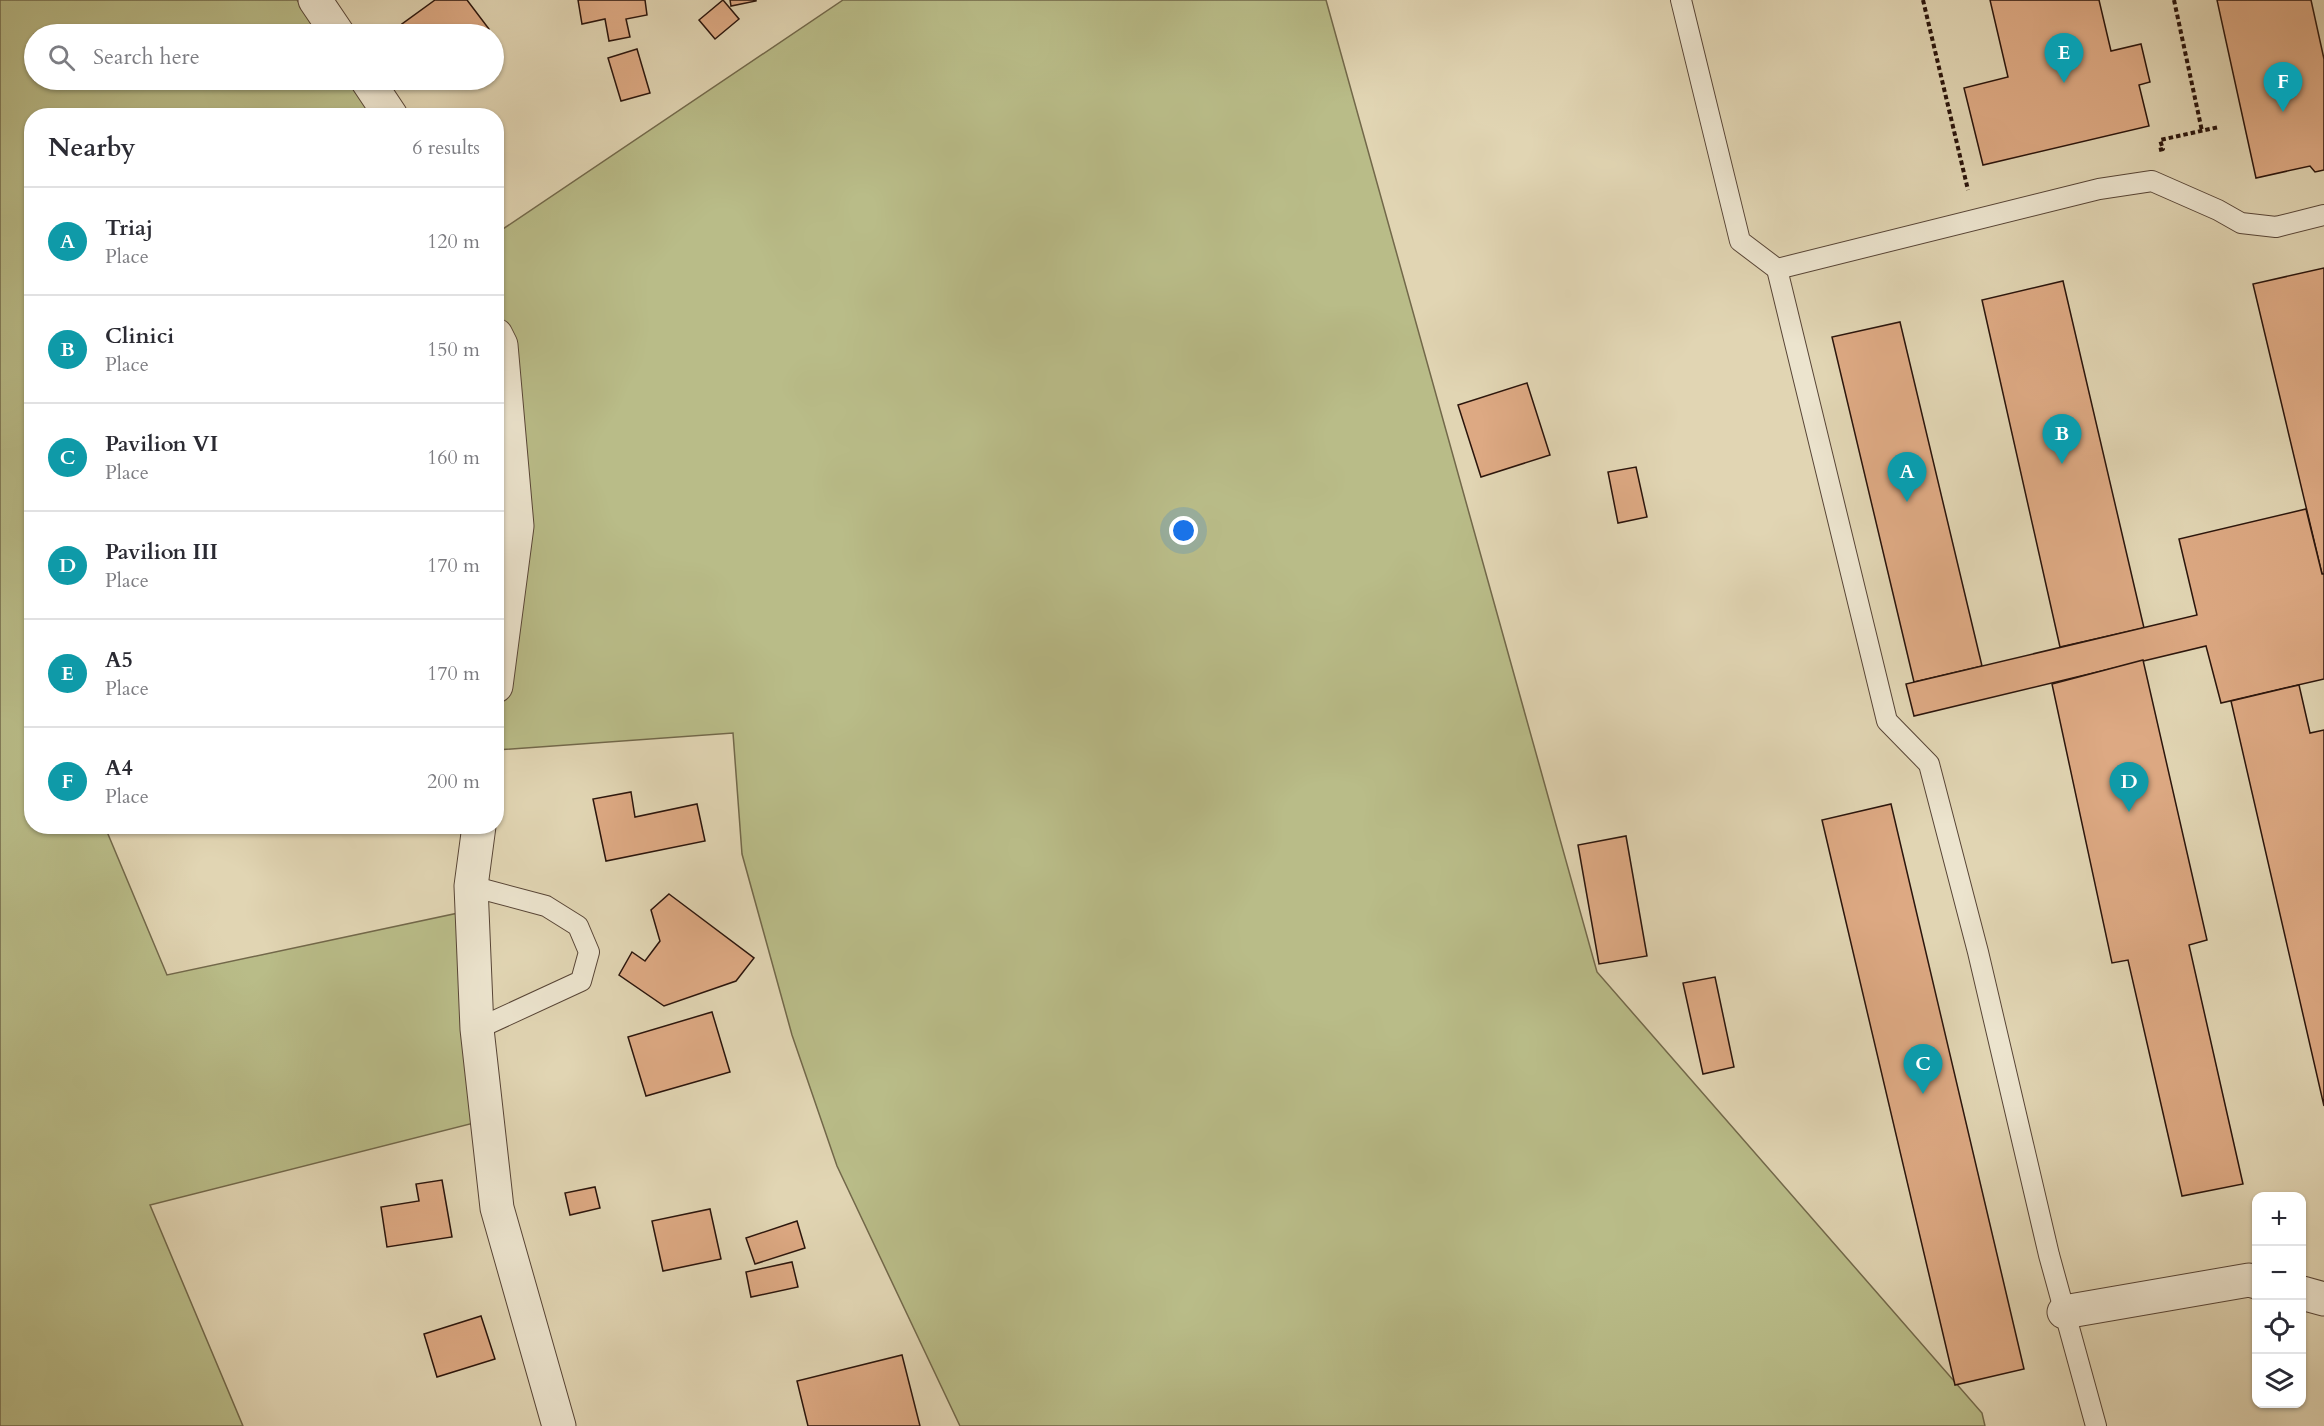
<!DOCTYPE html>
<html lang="en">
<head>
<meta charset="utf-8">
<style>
	body { margin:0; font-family:Cardo,serif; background:#f2f2f3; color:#2b2b33 }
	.controls { position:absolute; right:18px; bottom:18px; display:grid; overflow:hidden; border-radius:12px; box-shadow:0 2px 4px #0004 }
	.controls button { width:54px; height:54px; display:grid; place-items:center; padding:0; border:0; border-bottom:2px solid #e1e1e2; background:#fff; color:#2b2b33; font:30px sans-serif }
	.you { position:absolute; left:1184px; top:531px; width:21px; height:21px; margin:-15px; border:4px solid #fff; border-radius:50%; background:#1a73e8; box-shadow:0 0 0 9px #1a73e833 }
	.badge { display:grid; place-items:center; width:39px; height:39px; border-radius:50%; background:#ea580c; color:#fff; font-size:20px; font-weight:700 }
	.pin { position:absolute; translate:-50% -50px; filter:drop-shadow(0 2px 3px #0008) }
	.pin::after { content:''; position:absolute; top:32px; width:21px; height:18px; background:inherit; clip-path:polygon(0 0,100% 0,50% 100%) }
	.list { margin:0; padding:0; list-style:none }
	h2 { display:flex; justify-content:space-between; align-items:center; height:78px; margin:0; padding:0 24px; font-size:26px }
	h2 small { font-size:20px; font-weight:400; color:#7c7c81 }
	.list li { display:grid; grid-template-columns:39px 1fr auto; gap:18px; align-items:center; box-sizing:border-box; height:108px; padding:0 24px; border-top:2px solid #e1e1e2 }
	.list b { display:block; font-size:22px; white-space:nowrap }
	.list p { margin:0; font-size:20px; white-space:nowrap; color:#7c7c81 }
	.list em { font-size:20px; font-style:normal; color:#7c7c81 }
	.icon { flex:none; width:33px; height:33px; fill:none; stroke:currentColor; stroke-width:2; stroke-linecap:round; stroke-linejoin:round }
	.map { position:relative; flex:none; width:2324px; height:1426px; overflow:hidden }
	.search { position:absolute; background:#fff; box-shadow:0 2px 4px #0004; left:24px; top:24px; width:480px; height:66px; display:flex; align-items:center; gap:15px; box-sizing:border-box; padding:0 21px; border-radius:33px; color:#7c7c81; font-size:22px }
	.panel { position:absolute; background:#fff; box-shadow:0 2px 4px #0004; left:24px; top:108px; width:480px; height:726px; border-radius:24px }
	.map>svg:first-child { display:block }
	.green { fill:#b9bc88; stroke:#72684a; stroke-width:1.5 }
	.building { fill:#dda983; stroke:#2b150c; stroke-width:1.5 }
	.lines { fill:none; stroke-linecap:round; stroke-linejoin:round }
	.service-casing { stroke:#584536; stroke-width:22 }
	.minor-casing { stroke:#584536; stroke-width:35 }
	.tertiary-casing { stroke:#584536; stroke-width:35 }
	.path { stroke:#2b150c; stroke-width:4; stroke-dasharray:4.5 3; stroke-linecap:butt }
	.service { stroke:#ece4ce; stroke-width:20 }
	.minor { stroke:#ece4ce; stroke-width:33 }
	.tertiary { stroke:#ece4ce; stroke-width:33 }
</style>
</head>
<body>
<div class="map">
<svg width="2324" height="1426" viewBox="0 0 2324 1426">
	<rect width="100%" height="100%" fill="#e1d5b3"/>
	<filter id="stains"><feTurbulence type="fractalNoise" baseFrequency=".00333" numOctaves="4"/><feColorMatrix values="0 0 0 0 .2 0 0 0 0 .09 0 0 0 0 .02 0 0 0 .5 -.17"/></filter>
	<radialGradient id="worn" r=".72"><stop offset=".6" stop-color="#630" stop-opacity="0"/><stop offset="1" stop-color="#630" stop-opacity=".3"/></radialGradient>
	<g class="green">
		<polygon points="0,0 297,0 322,34 34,34 34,80 354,80 380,115 32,116 32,826 105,827 167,975 463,912 478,1122 150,1205 243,1426 0,1426"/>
		<polygon points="843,0 1326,0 1597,972 1982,1413 1985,1426 960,1426 837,1166 792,1035 742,854 733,733 497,750 526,525 511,344 497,307 497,233"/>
	</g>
	<g class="building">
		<polygon points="435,0 467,0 489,29 481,34 410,34 402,24"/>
		<polygon points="578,0 645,0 647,15 626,19 630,37 609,41 605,19 582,24"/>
		<polygon points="723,0 739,19 715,39 699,20"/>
		<polygon points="730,0 756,0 756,1 731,6"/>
		<polygon points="1990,0 2099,0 2111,51 2141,44 2150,82 2139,85 2149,126 1983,165 1964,88 2008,77"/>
		<polygon points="2217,0 2311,0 2324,59 2324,170 2315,172 2310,166 2256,178"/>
		<polygon points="637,49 650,93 621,101 608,58"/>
		<polygon points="2324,268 2324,574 2322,574 2253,284"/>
		<polygon points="2063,281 2144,628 2060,647 1982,300"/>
		<polygon points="1900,322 1982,666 1914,682 1832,337"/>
		<polygon points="1527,383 1550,455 1481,477 1458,405"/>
		<polygon points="1636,467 1647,517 1618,523 1608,472"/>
		<polygon points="2306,509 2322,574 2324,574 2324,679 2221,703 2206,646 1914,716 1906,684 2197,615 2179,539"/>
		<polygon points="2143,660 2207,940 2189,945 2243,1184 2182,1196 2128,960 2112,963 2052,684"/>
		<polygon points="2299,685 2310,733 2324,730 2324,1106 2231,701"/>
		<polygon points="631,792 635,817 697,804 705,841 606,861 593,799"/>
		<polygon points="1891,804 2024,1369 1955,1385 1822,820"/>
		<polygon points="1626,836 1647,956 1599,964 1578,845"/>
		<polygon points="669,894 754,958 736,981 664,1006 619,975 632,952 645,961 660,941 651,910"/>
		<polygon points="1715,977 1734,1067 1703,1074 1683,983"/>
		<polygon points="712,1012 730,1072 646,1096 628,1037"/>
		<polygon points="442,1180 452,1237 387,1247 381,1207 419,1201 416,1184"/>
		<polygon points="595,1187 600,1208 570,1215 565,1193"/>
		<polygon points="710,1209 721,1259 663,1271 652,1221"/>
		<polygon points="797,1221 805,1248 755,1264 746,1238"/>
		<polygon points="792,1262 798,1287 751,1297 746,1272"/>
		<polygon points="481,1316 495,1359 437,1377 424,1334"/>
		<polygon points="902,1355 920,1426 808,1426 797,1381"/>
	</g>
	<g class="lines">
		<defs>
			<g id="service">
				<polyline points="1681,0 1740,241 1777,269"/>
				<polyline points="471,886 546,906 578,926 589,952 581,981 477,1029"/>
				<polyline points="2096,1426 2049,1255 1978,952 1929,764 1887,721 1777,269 2099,189 2152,181 2218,210 2241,223 2276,227 2324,215"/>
			</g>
			<g id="minor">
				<polyline points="2302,1293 2324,1299"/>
				<polyline points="2064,1312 2249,1280 2256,1282"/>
			</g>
			<g id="tertiary">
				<polyline points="315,0 338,34"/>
				<polyline points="367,80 391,116"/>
				<polyline points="496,335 501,345 517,526 496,686"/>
				<polyline points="479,826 471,886 477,1029 497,1208 559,1426"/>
			</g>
		</defs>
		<use href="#service" class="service-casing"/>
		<use href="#minor" class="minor-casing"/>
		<use href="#tertiary" class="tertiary-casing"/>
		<g class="path">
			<polyline points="1923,0 1968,190"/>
			<polyline points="2174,0 2202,131"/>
			<polyline points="2159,150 2163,149 2160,140 2219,127"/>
		</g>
		<use href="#service" class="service"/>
		<use href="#minor" class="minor"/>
		<use href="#tertiary" class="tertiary"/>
	</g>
	<rect width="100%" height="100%" filter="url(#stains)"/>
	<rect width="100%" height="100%" fill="url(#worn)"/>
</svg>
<div class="controls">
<button>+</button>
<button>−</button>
<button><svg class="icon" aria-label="locate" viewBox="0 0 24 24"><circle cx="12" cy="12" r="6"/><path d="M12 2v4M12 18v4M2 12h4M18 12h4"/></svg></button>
<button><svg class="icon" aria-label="layers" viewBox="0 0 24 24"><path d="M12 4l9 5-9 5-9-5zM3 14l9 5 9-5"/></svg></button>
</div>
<div class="you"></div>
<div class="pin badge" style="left:1907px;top:502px;background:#0f9aa8">A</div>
<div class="pin badge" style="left:2062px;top:464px;background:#0f9aa8">B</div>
<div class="pin badge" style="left:1923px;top:1094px;background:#0f9aa8">C</div>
<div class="pin badge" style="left:2129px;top:812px;background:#0f9aa8">D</div>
<div class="pin badge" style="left:2064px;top:83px;background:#0f9aa8">E</div>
<div class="pin badge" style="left:2283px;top:112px;background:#0f9aa8">F</div>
<div class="search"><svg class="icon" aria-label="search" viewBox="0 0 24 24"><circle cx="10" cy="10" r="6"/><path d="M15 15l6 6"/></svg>Search here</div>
<section class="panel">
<h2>Nearby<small>6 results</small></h2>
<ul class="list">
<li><span class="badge" style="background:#0f9aa8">A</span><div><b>Triaj</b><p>Place</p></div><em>120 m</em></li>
<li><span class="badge" style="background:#0f9aa8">B</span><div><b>Clinici</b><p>Place</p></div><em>150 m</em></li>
<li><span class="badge" style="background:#0f9aa8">C</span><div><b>Pavilion VI</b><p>Place</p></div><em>160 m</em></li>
<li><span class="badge" style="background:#0f9aa8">D</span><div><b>Pavilion III</b><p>Place</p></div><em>170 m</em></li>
<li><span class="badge" style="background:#0f9aa8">E</span><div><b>A5</b><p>Place</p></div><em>170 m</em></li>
<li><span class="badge" style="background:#0f9aa8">F</span><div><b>A4</b><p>Place</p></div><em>200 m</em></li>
</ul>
</section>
</div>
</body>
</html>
